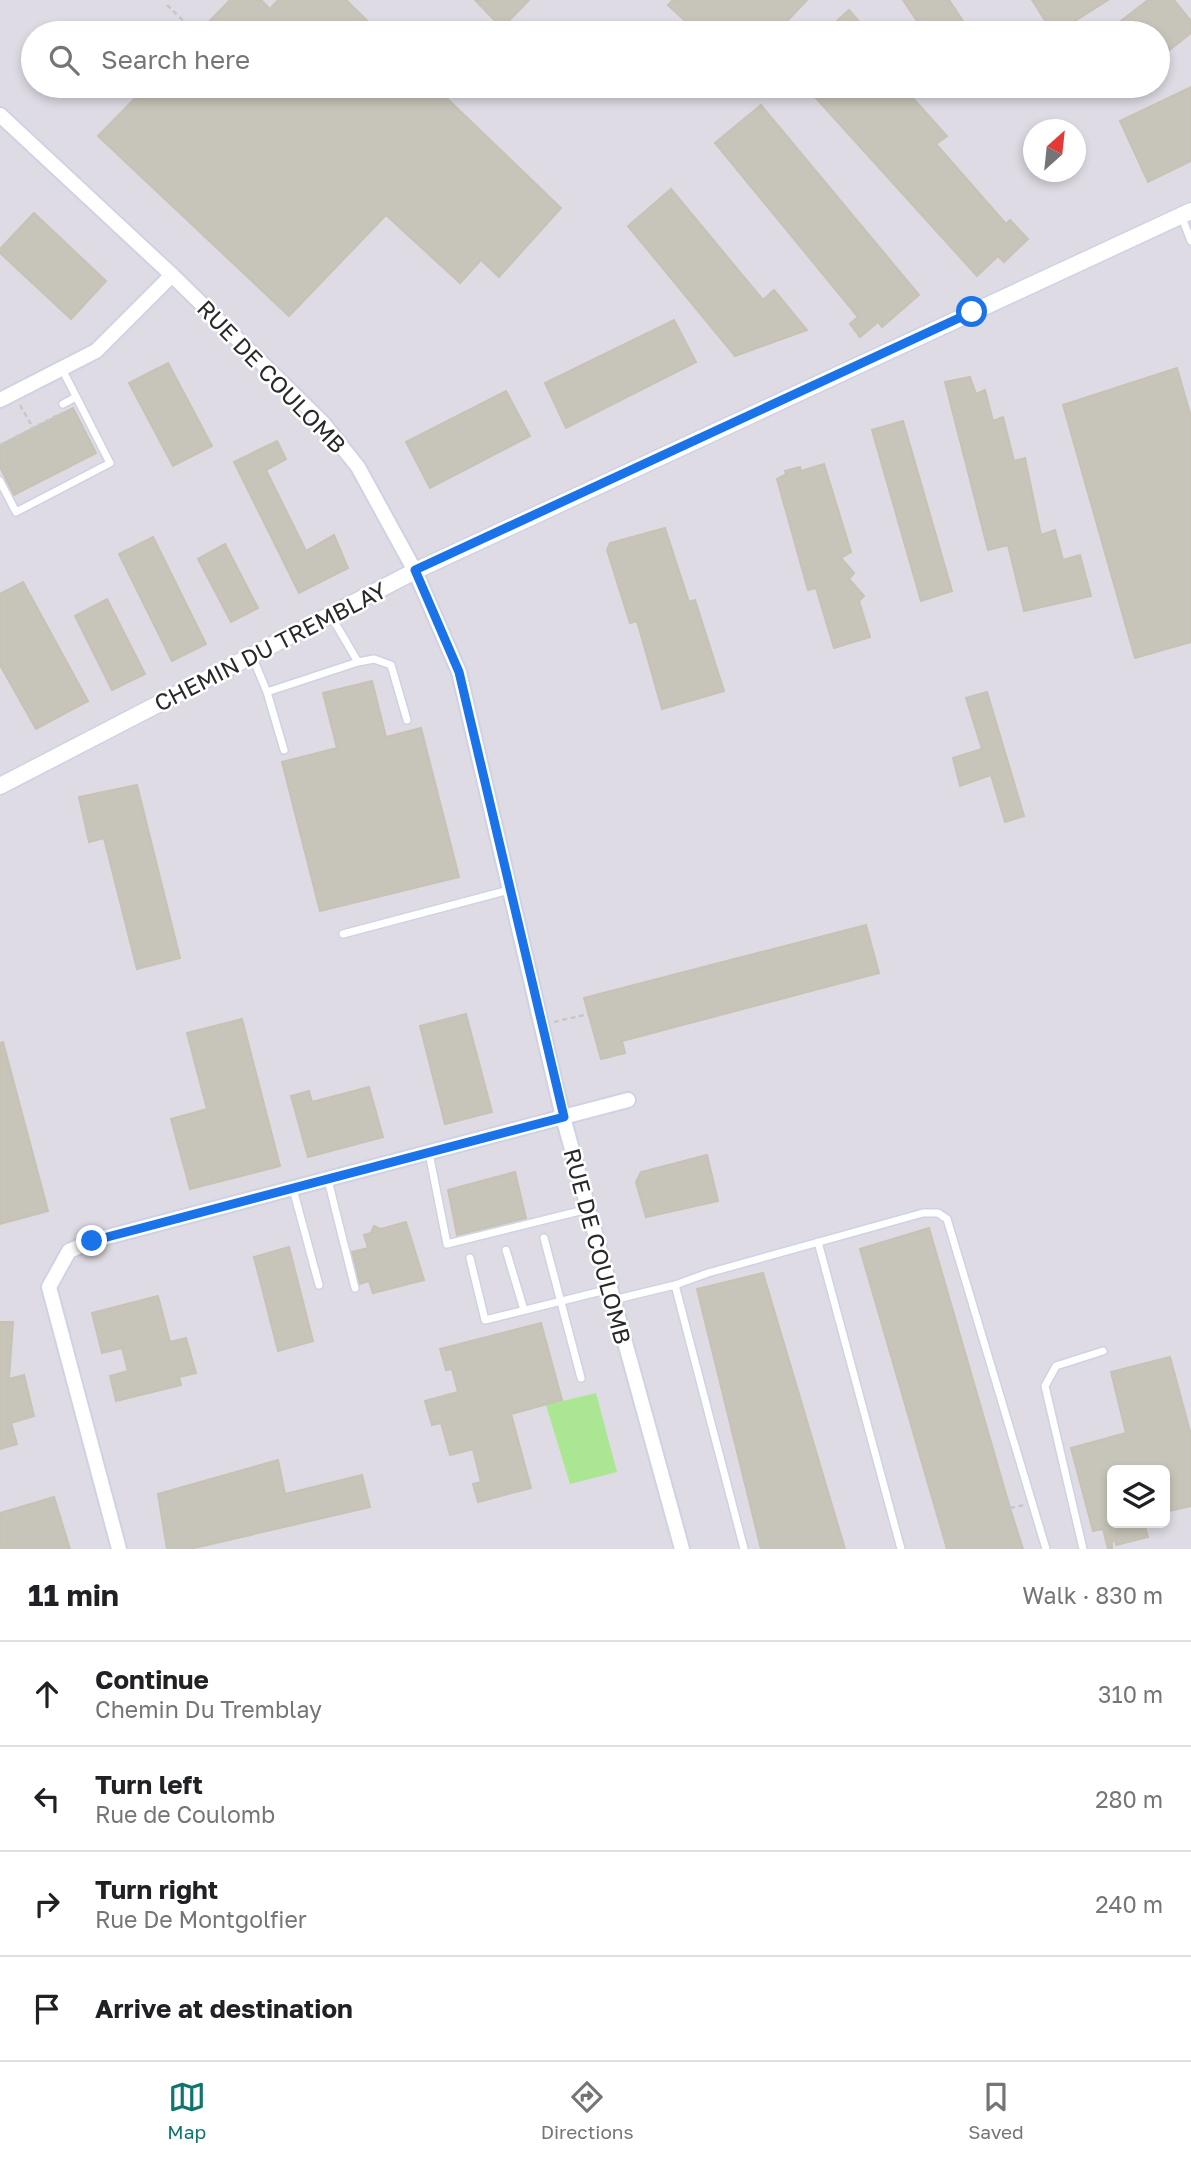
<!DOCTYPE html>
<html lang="en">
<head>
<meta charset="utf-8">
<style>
	body { margin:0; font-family:"Golos Text",sans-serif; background:#f2f2f2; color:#202124 }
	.controls { position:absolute; right:21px; bottom:21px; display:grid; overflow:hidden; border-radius:10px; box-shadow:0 4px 10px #0003 }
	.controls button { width:63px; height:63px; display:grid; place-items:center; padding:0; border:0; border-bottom:2px solid #e0e0e0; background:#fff; color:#202124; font:35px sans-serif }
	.compass { position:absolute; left:1023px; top:119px; width:63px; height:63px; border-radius:50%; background:#fff; box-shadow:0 4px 10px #0003; rotate:27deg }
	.stop { position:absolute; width:21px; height:21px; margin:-16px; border:5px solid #1a73e8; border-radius:50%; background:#fff }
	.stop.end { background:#1a73e8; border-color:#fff; box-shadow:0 2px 7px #0008 }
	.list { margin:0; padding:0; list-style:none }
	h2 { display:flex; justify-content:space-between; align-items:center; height:91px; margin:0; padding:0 28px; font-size:30px }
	h2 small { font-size:23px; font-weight:400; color:#757577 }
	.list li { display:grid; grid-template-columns:46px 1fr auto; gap:21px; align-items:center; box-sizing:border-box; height:105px; padding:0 28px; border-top:2px solid #e0e0e0 }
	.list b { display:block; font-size:26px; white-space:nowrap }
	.list p { margin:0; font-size:23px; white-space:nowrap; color:#757577 }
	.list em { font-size:23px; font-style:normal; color:#757577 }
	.icon { flex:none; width:38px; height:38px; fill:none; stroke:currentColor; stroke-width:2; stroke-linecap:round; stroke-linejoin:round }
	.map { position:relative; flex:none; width:1191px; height:1549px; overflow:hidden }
	.search { position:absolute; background:#fff; box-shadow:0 4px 10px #0003; left:21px; right:21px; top:21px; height:77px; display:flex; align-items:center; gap:18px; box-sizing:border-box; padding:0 24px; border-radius:38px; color:#757577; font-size:26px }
	.sheet { height:511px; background:#fff }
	nav { display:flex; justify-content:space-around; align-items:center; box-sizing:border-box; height:98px; border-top:2px solid #e0e0e0; background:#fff; font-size:19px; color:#757577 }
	nav a { display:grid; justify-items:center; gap:4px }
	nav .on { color:#0f766e }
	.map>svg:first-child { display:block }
	.industrial { fill:#dedbe4; fill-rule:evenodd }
	.green { fill:#abe693 }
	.building { fill:#c7c4b9; stroke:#c8c2b4; stroke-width:2 }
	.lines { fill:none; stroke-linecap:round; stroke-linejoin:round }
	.service-casing { stroke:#cfd2e3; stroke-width:10 }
	.minor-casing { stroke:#cfd2e3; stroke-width:18 }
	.tertiary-casing { stroke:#cfd2e3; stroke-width:19 }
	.path { stroke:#c7c7c7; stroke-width:2.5; stroke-dasharray:5 3.5; stroke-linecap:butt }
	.service { stroke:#fff; stroke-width:7 }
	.minor { stroke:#fff; stroke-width:14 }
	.tertiary { stroke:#fff; stroke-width:16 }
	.route { stroke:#1a73e8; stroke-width:9 }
	.labels { text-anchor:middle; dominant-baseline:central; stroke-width:5; stroke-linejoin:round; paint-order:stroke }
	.street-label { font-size:23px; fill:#292929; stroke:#fff }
</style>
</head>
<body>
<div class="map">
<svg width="1191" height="1549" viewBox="0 0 1191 1549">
	<rect width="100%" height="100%" fill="#ece6da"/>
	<path class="industrial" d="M 0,0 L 1191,0 L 1191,1549 L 0,1549 ZM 33,33 L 1158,33 L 1158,86 L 33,86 ZM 1034,130 L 1076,130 L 1076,172 L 1034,172 ZM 1112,1470 L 1165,1470 L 1165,1523 L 1112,1523 Z"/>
	<polygon class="green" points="596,1393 617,1472 570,1484 546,1405"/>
	<g class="building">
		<polygon points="230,0 261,0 270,9 278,0 346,0 380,33 198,33"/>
		<polygon points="475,0 529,0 502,28"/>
		<polygon points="673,0 807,0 776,33 698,33 668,5"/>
		<polygon points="903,0 949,0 971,33 925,33"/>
		<polygon points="1032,0 1108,0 1056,33 1053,33"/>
		<polygon points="1148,0 1174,0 1191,21 1191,33 1158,59 1158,33 1124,33 1117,24"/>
		<polygon points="849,10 869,33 824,33"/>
		<polygon points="147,86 434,86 561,208 499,277 481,260 460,283 386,215 289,316 98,136"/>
		<polygon points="805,86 902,86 947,136 936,144 1006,224 1010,220 1028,239 1004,262 998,256 977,276"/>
		<polygon points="1191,87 1191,161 1148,182 1120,121"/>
		<polygon points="761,105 919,295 882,327 878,322 860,337 850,324 858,317 715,143"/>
		<polygon points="671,189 763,300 774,290 807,330 735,356 628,226"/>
		<polygon points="34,213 106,281 71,319 0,253 0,249"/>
		<polygon points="674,320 696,362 566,428 545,383"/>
		<polygon points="168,363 212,446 173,466 129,383"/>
		<polygon points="1177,368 1191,417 1191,642 1135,658 1063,405"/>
		<polygon points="970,377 976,394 985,390 993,421 1003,417 1014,461 1025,458 1041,535 1055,530 1063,560 1080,555 1091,596 1024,611 1008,545 988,550 945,382"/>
		<polygon points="506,391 530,436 430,488 406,442"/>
		<polygon points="73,408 96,453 14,495 0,467 0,445"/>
		<polygon points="903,421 952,591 921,601 872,430"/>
		<polygon points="277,441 286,459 266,470 306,551 334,535 348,568 299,593 234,462"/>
		<polygon points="824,464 851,552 841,558 854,573 849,579 864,596 859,601 870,637 834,648 816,588 808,590 777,479 786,474 785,471 800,467 801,471"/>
		<polygon points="665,528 689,602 695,600 724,691 662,709 637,621 630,623 607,550 610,543"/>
		<polygon points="153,537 206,644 172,661 119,554"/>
		<polygon points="225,544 258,608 231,622 198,559"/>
		<polygon points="23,582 88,701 36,729 0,665 0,594"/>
		<polygon points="107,599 145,674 112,690 75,616"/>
		<polygon points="372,681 386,737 421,728 459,877 320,911 282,762 337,748 323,693"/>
		<polygon points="987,692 1024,816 1005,822 991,775 960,786 953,758 982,749 966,698"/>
		<polygon points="137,785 180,958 137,969 104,838 89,842 79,797"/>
		<polygon points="866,925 879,973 622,1041 625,1053 601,1059 584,998"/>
		<polygon points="466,1014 492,1112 445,1124 420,1026"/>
		<polygon points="242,1019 280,1166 190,1189 171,1119 207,1109 187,1033"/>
		<polygon points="3,1042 48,1211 0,1224 0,1043"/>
		<polygon points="369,1087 383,1137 308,1157 291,1096 309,1091 312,1102"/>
		<polygon points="707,1155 718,1201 646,1217 636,1182 641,1172"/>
		<polygon points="515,1172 526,1218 457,1235 448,1190"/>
		<polygon points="406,1222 424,1280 373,1293 369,1281 360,1284 352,1252 368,1248 364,1235 371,1233 374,1226 381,1229"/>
		<polygon points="929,1228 1010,1508 1023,1549 947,1549 860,1249"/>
		<polygon points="289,1247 313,1341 278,1351 254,1257"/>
		<polygon points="763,1273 845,1549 761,1549 697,1289"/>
		<polygon points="158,1296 170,1342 186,1338 196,1373 179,1377 181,1385 116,1401 110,1376 128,1371 122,1348 102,1353 92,1313"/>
		<polygon points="0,1322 13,1322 9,1379 24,1375 34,1416 11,1423 17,1444 0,1449"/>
		<polygon points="541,1323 562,1400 511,1414 531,1488 478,1502 473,1484 481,1482 473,1449 450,1455 441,1423 432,1425 425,1401 458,1392 452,1369 446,1370 440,1349"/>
		<polygon points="1170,1357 1191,1435 1191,1506 1165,1512 1165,1470 1112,1470 1112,1523 1144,1523 1148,1537 1116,1545 1115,1541 1112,1541 1112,1549 1108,1549 1103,1529 1093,1531 1071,1448 1126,1433 1111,1372"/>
		<polygon points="278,1460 285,1494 362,1475 370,1507 190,1549 167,1549 158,1494"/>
		<polygon points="54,1497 70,1549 0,1549 0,1513"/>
	</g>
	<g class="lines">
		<defs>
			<g id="service">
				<polyline points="1181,215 1191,241"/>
				<polyline points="63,404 76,397"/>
				<polyline points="0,481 16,512 110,463 62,369"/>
				<polyline points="252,656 267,692 358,662 331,616"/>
				<polyline points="358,662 374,659 391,665 407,720"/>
				<polyline points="267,692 284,750"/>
				<polyline points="343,934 509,890"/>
				<polyline points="429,1153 447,1244 588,1209"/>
				<polyline points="328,1180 355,1288"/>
				<polyline points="293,1189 319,1285"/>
				<polyline points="544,1238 581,1378"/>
				<polyline points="818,1242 901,1549"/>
				<polyline points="506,1250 524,1310"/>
				<polyline points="470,1258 485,1320 610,1289"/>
				<polyline points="675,1285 708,1273 923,1213 938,1213 947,1219 1046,1549"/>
				<polyline points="613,1300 675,1285 744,1549"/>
				<polyline points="1083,1549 1045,1386 1056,1366 1103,1351"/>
			</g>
			<g id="minor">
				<polyline points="0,115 172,275 323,423 358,467 415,571 459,672 563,1117 682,1549"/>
				<polyline points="0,400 96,351 172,275"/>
				<polyline points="119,1549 49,1287 69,1251 92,1241 628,1100"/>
			</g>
			<polyline id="tertiary" points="0,786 415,571 1191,211"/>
		</defs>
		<use href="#service" class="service-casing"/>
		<use href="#minor" class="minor-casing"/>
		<use href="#tertiary" class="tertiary-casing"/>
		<g class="path">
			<polyline points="167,5 196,33"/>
			<polyline points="20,405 33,428"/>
			<polyline points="0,445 62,413"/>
			<polyline points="554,1022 588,1014"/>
			<polyline points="1010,1508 1024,1505"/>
		</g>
		<use href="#service" class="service"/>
		<use href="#minor" class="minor"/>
		<use href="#tertiary" class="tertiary"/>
	</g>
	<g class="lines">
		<polyline class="route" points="92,1241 564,1117 459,672 415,570 972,312"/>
	</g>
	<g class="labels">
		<g class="street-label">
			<text transform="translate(272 376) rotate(46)">RUE DE COULOMB</text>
			<text transform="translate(270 646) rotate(-27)">CHEMIN DU TREMBLAY</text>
			<text transform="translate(598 1246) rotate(75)">RUE DE COULOMB</text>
		</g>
	</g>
</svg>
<div class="controls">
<button><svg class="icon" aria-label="layers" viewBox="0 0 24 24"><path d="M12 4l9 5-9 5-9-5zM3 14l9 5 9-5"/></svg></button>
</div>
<svg class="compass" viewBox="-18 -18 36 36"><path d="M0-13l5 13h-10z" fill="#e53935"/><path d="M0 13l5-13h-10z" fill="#757577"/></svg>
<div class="stop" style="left:972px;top:312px"></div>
<div class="stop end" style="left:92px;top:1241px"></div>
<div class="search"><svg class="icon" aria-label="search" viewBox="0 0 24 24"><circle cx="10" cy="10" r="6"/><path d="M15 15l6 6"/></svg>Search here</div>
</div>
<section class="sheet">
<h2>11 min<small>Walk · 830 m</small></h2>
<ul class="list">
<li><svg class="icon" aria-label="ahead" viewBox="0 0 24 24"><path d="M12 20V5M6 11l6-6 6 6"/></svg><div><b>Continue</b><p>Chemin Du Tremblay</p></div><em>310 m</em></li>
<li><svg class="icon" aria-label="left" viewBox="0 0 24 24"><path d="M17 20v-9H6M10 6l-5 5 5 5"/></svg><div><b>Turn left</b><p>Rue de Coulomb</p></div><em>280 m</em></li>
<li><svg class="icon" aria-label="right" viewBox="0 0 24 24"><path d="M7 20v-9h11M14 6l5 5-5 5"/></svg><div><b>Turn right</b><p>Rue De Montgolfier</p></div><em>240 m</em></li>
<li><svg class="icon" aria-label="arrive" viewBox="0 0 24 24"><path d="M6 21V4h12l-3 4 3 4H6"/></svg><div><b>Arrive at destination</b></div></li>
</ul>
</section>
<nav>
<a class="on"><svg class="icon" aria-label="map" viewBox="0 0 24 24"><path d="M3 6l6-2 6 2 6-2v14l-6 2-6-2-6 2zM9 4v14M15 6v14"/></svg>Map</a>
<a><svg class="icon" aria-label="directions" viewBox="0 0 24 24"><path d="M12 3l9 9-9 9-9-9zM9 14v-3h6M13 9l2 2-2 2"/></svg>Directions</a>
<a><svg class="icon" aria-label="saved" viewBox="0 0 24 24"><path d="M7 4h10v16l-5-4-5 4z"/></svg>Saved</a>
</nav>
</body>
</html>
